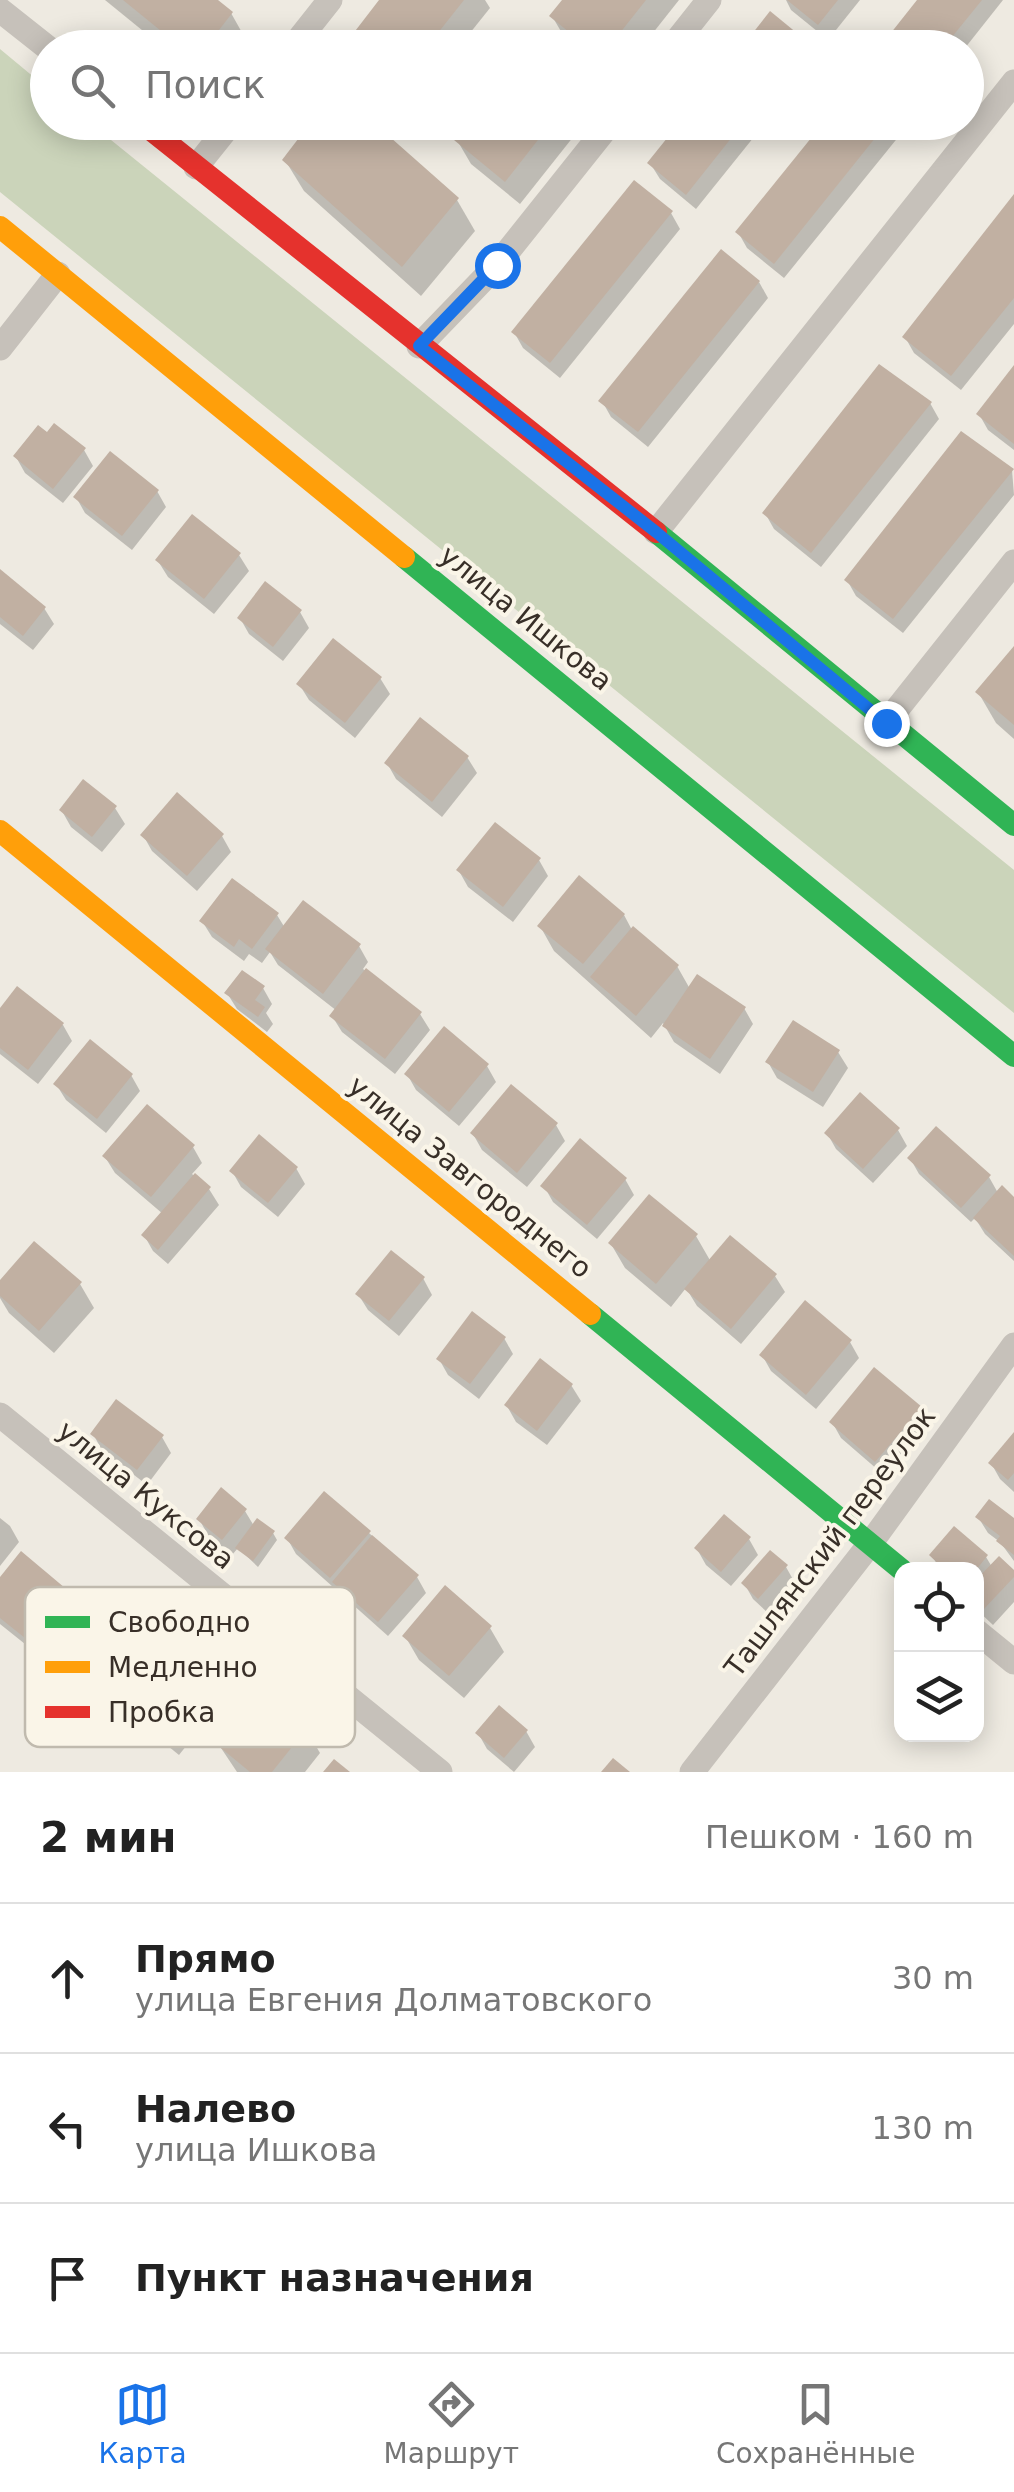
<!DOCTYPE html>
<html lang="ru">
<head>
<meta charset="utf-8">
<style>
	body { margin:0; font-family:"DejaVu Sans",sans-serif; background:#f2f2f2; color:#222 }
	.controls { position:absolute; right:30px; bottom:30px; display:grid; overflow:hidden; border-radius:20px; box-shadow:0 5px 25px #0003 }
	.controls button { width:90px; height:90px; display:grid; place-items:center; padding:0; border:0; border-bottom:2px solid #e0e0e0; background:#fff; color:#222; font:50px sans-serif }
	.stop { position:absolute; width:30px; height:30px; margin:-22px; border:8px solid #1a73e8; border-radius:50%; background:#fff }
	.stop.end { background:#1a73e8; border-color:#fff; box-shadow:0 2px 10px #0008 }
	.list { margin:0; padding:0; list-style:none }
	h2 { display:flex; justify-content:space-between; align-items:center; height:130px; margin:0; padding:0 40px; font-size:42px }
	h2 small { font-size:32px; font-weight:400; color:#767676 }
	.list li { display:grid; grid-template-columns:65px 1fr auto; gap:30px; align-items:center; box-sizing:border-box; height:150px; padding:0 40px; border-top:2px solid #e0e0e0 }
	.list b { display:block; font-size:38px; white-space:nowrap }
	.list p { margin:0; font-size:32px; white-space:nowrap; color:#767676 }
	.list em { font-size:32px; font-style:normal; color:#767676 }
	.icon { flex:none; width:55px; height:55px; fill:none; stroke:currentColor; stroke-width:2; stroke-linecap:round; stroke-linejoin:round }
	.map { position:relative; flex:none; width:1014px; height:1772px; overflow:hidden }
	.search { position:absolute; background:#fff; box-shadow:0 5px 25px #0003; left:30px; right:30px; top:30px; height:110px; display:flex; align-items:center; gap:25px; box-sizing:border-box; padding:0 35px; border-radius:55px; color:#767676; font-size:38px }
	.sheet { height:580px; background:#fff }
	nav { display:flex; justify-content:space-around; align-items:center; box-sizing:border-box; height:140px; border-top:2px solid #e0e0e0; background:#fff; font-size:28px; color:#767676 }
	nav a { display:grid; justify-items:center; gap:5px }
	nav .on { color:#1a73e8 }
	.map>svg:first-child { display:block }
	.green { fill:#cbd4ba }
	.shadow { fill:#0003 }
	.building { fill:#c1b0a2 }
	.lines { fill:none; stroke-linecap:round; stroke-linejoin:round }
	.street { stroke:#c6c1ba; stroke-width:25 }
	.fast { stroke:#30b455; stroke-width:22 }
	.slow { stroke:#ff9f0a; stroke-width:22 }
	.jam { stroke:#e5322d; stroke-width:22 }
	.route { stroke:#1a73e8; stroke-width:12 }
	.labels { text-anchor:middle; dominant-baseline:central; stroke-width:8; stroke-linejoin:round; paint-order:stroke }
	.street-label { font-size:28px; fill:#382f28; stroke:#faf5e8 }
	.key { fill:#faf5e8; stroke:#c0baae; stroke-width:2.5 }
	.key-label { font-size:28px; fill:#382f28 }
</style>
</head>
<body>
<div class="map">
<svg width="1014" height="1772" viewBox="0 0 1014 1772">
	<rect width="100%" height="100%" fill="#eeeae1"/>
	<polygon class="green" points="0,49 47,88 48,122 90,123 1014,870 1014,1013 0,192"/>
	<g class="shadow">
		<polygon points="105,0 214,0 231,13 249,45 247,48 164,48"/>
		<polygon points="382,0 485,0 490,8 458,48 357,48 352,39"/>
		<polygon points="565,0 679,0 641,48 576,48 566,40 552,16"/>
		<polygon points="786,0 860,0 828,40 791,10"/>
		<polygon points="921,0 1003,0 965,48 882,48"/>
		<polygon points="471,122 585,122 520,204 471,164 457,140"/>
		<polygon points="683,122 766,122 696,209 660,179 650,163"/>
		<polygon points="827,122 899,122 904,130 784,278 747,248 738,232"/>
		<polygon points="285,160 457,200 475,231 421,296 304,191"/>
		<polygon points="1014,198 1014,324 961,390 914,353 905,337"/>
		<polygon points="671,213 680,229 560,378 523,348 514,332"/>
		<polygon points="759,282 768,298 648,447 611,417 602,401"/>
		<polygon points="1014,369 1014,450 988,430 979,414"/>
		<polygon points="930,403 939,419 821,567 774,529 765,513"/>
		<polygon points="84,450 93,466 63,503 25,473 16,457"/>
		<polygon points="1012,470 1014,495 903,633 856,596 847,580"/>
		<polygon points="157,491 166,507 132,550 85,513 76,497"/>
		<polygon points="239,555 249,571 214,614 168,577 158,561"/>
		<polygon points="0,573 44,608 54,624 33,650 0,624"/>
		<polygon points="300,612 309,628 283,661 249,634 240,618"/>
		<polygon points="1014,650 1014,739 996,723 978,692"/>
		<polygon points="380,678 390,694 355,738 309,700 299,684"/>
		<polygon points="467,757 477,773 442,817 396,779 387,763"/>
		<polygon points="115,808 125,824 102,852 71,827 62,811"/>
		<polygon points="143,835 222,836 231,852 197,891 152,851"/>
		<polygon points="539,860 548,876 513,922 468,887 459,871"/>
		<polygon points="277,915 285,928 359,946 368,962 363,969 420,1014 430,1030 395,1074 342,1032 332,1016 337,1011 278,965 270,952 262,963 249,954 244,961 212,937 202,921"/>
		<polygon points="624,915 632,930 677,966 690,989 744,1008 753,1024 720,1074 674,1042 663,1023 651,1038 554,951 540,926"/>
		<polygon points="263,988 272,1004 266,1013 273,1024 267,1032 237,1009 227,993"/>
		<polygon points="0,1012 63,1025 72,1041 38,1084 0,1054"/>
		<polygon points="838,1052 848,1068 823,1107 777,1078 768,1062"/>
		<polygon points="487,1066 496,1082 459,1126 416,1090 407,1074"/>
		<polygon points="131,1075 140,1091 106,1133 66,1100 56,1084"/>
		<polygon points="556,1125 565,1141 527,1187 482,1150 473,1134"/>
		<polygon points="898,1130 907,1146 873,1183 836,1149 827,1133"/>
		<polygon points="193,1147 202,1163 192,1174 209,1189 219,1205 168,1264 153,1251 144,1235 163,1214 115,1173 105,1157"/>
		<polygon points="910,1158 989,1177 998,1193 1014,1200 1014,1261 985,1234 975,1218 971,1222 919,1174"/>
		<polygon points="296,1168 305,1184 278,1217 241,1187 232,1171"/>
		<polygon points="625,1179 634,1195 597,1239 553,1202 544,1186"/>
		<polygon points="696,1236 711,1262 730,1238 775,1276 785,1292 741,1344 697,1306 686,1288 671,1307 625,1268 611,1244"/>
		<polygon points="423,1278 432,1295 399,1336 368,1310 358,1294"/>
		<polygon points="0,1284 80,1284 94,1308 54,1353 9,1313 0,1298"/>
		<polygon points="504,1338 513,1354 479,1399 448,1375 439,1359"/>
		<polygon points="850,1342 859,1358 816,1409 771,1371 762,1355"/>
		<polygon points="571,1385 581,1401 547,1445 516,1422 507,1406"/>
		<polygon points="920,1409 929,1425 885,1476 841,1438 832,1422"/>
		<polygon points="93,1434 162,1437 171,1453 147,1485 102,1450"/>
		<polygon points="1014,1436 1014,1492 1000,1479 991,1463"/>
		<polygon points="245,1511 254,1526 273,1533 277,1540 258,1567 238,1548 232,1555 208,1535 199,1519"/>
		<polygon points="978,1517 1014,1521 1014,1561 1000,1542 988,1533"/>
		<polygon points="0,1518 10,1526 19,1542 0,1566"/>
		<polygon points="369,1533 417,1577 426,1593 388,1636 296,1554 287,1538"/>
		<polygon points="749,1539 758,1555 731,1586 706,1565 697,1549"/>
		<polygon points="771,1553 786,1567 795,1583 768,1613 753,1599 744,1583"/>
		<polygon points="932,1555 986,1557 992,1567 1014,1574 1014,1602 993,1625 976,1609 976,1570 940,1570"/>
		<polygon points="0,1580 63,1590 73,1606 35,1652 0,1624"/>
		<polygon points="490,1628 504,1652 464,1698 419,1660 405,1636"/>
		<polygon points="205,1695 214,1711 179,1755 136,1720 127,1704"/>
		<polygon points="306,1729 320,1753 305,1772 237,1772 219,1745"/>
		<polygon points="526,1731 535,1747 514,1772 487,1749 478,1733"/>
	</g>
	<g class="building">
		<polygon points="123,0 218,0 233,12 205,48 182,48"/>
		<polygon points="379,0 464,0 426,48 360,48 349,39"/>
		<polygon points="562,0 646,0 608,48 589,48 549,16"/>
		<polygon points="787,0 838,0 818,25"/>
		<polygon points="917,0 982,0 943,48 879,48"/>
		<polygon points="770,11 809,43 805,48 741,48"/>
		<polygon points="311,122 373,122 459,198 402,267 282,160"/>
		<polygon points="467,122 552,122 505,182 454,140"/>
		<polygon points="680,122 744,122 686,195 647,163"/>
		<polygon points="824,122 888,122 774,264 735,232"/>
		<polygon points="634,180 673,211 550,363 511,332"/>
		<polygon points="1014,194 1014,298 951,376 902,337"/>
		<polygon points="721,249 760,281 638,432 598,401"/>
		<polygon points="879,364 932,402 811,553 762,513"/>
		<polygon points="1014,365 1014,444 976,414"/>
		<polygon points="54,423 86,448 53,489 13,456 38,425 47,432"/>
		<polygon points="961,431 1014,469 893,619 844,580"/>
		<polygon points="110,451 159,490 122,536 73,497"/>
		<polygon points="192,514 241,553 204,599 155,560"/>
		<polygon points="0,569 46,607 23,636 0,617"/>
		<polygon points="265,581 302,610 273,647 237,618"/>
		<polygon points="333,638 382,677 345,723 296,684"/>
		<polygon points="1014,646 1014,725 975,692"/>
		<polygon points="420,717 469,756 432,802 384,763"/>
		<polygon points="83,779 117,806 92,837 59,810"/>
		<polygon points="177,792 224,834 187,876 140,835"/>
		<polygon points="495,822 541,858 503,907 456,870"/>
		<polygon points="579,875 625,914 583,964 537,926"/>
		<polygon points="232,878 279,913 252,949 239,939 234,947 199,921"/>
		<polygon points="303,900 361,944 323,994 265,949"/>
		<polygon points="633,926 679,965 636,1016 590,977"/>
		<polygon points="366,968 422,1012 385,1059 329,1016"/>
		<polygon points="242,970 265,986 255,1000 265,1007 258,1017 224,993"/>
		<polygon points="697,974 746,1007 710,1059 662,1026"/>
		<polygon points="17,986 64,1023 28,1070 0,1048 0,1008"/>
		<polygon points="793,1020 840,1050 813,1092 765,1062"/>
		<polygon points="444,1026 489,1064 449,1112 404,1074"/>
		<polygon points="90,1039 133,1074 97,1119 53,1084"/>
		<polygon points="511,1084 558,1123 517,1173 470,1133"/>
		<polygon points="860,1092 900,1128 863,1169 824,1133"/>
		<polygon points="147,1104 195,1145 151,1197 102,1156"/>
		<polygon points="936,1126 991,1175 961,1208 907,1158"/>
		<polygon points="259,1134 298,1167 268,1203 229,1171"/>
		<polygon points="580,1138 627,1178 587,1225 540,1186"/>
		<polygon points="195,1173 211,1187 158,1250 141,1235"/>
		<polygon points="1002,1185 1014,1197 1014,1256 973,1218"/>
		<polygon points="649,1194 698,1234 656,1284 608,1243"/>
		<polygon points="730,1235 777,1274 731,1329 684,1289"/>
		<polygon points="34,1241 82,1282 39,1331 0,1296 0,1280"/>
		<polygon points="391,1250 425,1277 389,1321 355,1294"/>
		<polygon points="805,1300 852,1340 806,1395 759,1355"/>
		<polygon points="472,1311 506,1337 470,1384 436,1359"/>
		<polygon points="540,1358 573,1384 537,1431 504,1405"/>
		<polygon points="874,1367 922,1407 875,1462 829,1422"/>
		<polygon points="116,1399 164,1435 137,1470 90,1434"/>
		<polygon points="1014,1432 1014,1473 1008,1480 988,1463"/>
		<polygon points="221,1487 247,1509 222,1540 196,1519"/>
		<polygon points="324,1491 371,1531 330,1578 284,1538"/>
		<polygon points="989,1499 1014,1518 1014,1555 996,1541 1000,1536 975,1517"/>
		<polygon points="724,1514 751,1537 721,1572 694,1548"/>
		<polygon points="257,1518 275,1531 253,1561 235,1548"/>
		<polygon points="954,1526 988,1555 976,1570 945,1570 929,1555"/>
		<polygon points="372,1535 419,1575 378,1622 332,1582"/>
		<polygon points="770,1550 788,1565 758,1599 741,1583"/>
		<polygon points="21,1551 65,1588 25,1638 0,1618 0,1577"/>
		<polygon points="999,1556 1014,1570 1014,1577 983,1610 976,1605 976,1580"/>
		<polygon points="445,1585 492,1626 449,1676 402,1636"/>
		<polygon points="260,1689 308,1727 272,1772 250,1772 216,1744"/>
		<polygon points="499,1705 528,1730 504,1758 475,1733"/>
		<polygon points="613,1758 630,1772 601,1772"/>
		<polygon points="334,1759 350,1772 323,1772"/>
	</g>
	<g class="lines">
		<g class="street">
			<polyline points="0,10 48,48"/>
			<polyline points="292,48 330,0"/>
			<polyline points="671,48 709,0"/>
			<polyline points="196,167 232,122"/>
			<polyline points="419,346 497,265 611,122"/>
			<polyline points="0,348 58,274"/>
			<polyline points="656,532 1014,82"/>
			<polyline points="886,723 1014,562"/>
			<polyline points="0,1415 440,1772"/>
			<polyline points="976,1631 1014,1662"/>
			<polyline points="692,1772 870,1544 1014,1345"/>
		</g>
		<g class="fast">
			<polyline points="656,532 1014,825"/>
			<polyline points="404,557 1014,1056"/>
			<polyline points="590,1314 902,1570"/>
		</g>
		<g class="slow">
			<polyline points="0,227 404,557"/>
			<polyline points="0,831 590,1314"/>
		</g>
		<polyline class="jam" points="141,122 656,532"/>
	</g>
	<g class="lines">
		<polyline class="route" points="497,265 419,346 656,532 886,723"/>
	</g>
	<g class="labels">
		<g class="street-label">
			<text transform="translate(526 618) rotate(39)">улица Ишкова</text>
			<text transform="translate(470 1177) rotate(39)">улица Завгороднего</text>
			<text transform="translate(146 1495) rotate(39)">улица Куксова</text>
			<text transform="translate(830 1542) rotate(-53)">Ташлянский переулок</text>
		</g>
	</g>
	<rect x="25" y="1587" width="330" height="160" rx="15" class="key"/>
	<rect x="45" y="1616" width="45" height="12" fill="#30b455"/>
	<rect x="45" y="1661" width="45" height="12" fill="#ff9f0a"/>
	<rect x="45" y="1706" width="45" height="12" fill="#e5322d"/>
	<g class="key-label">
		<text x="108" y="1632">Свободно</text>
		<text x="108" y="1677">Медленно</text>
		<text x="108" y="1722">Пробка</text>
	</g>
</svg>
<div class="controls">
<button><svg class="icon" aria-label="locate" viewBox="0 0 24 24"><circle cx="12" cy="12" r="6"/><path d="M12 2v4M12 18v4M2 12h4M18 12h4"/></svg></button>
<button><svg class="icon" aria-label="layers" viewBox="0 0 24 24"><path d="M12 4l9 5-9 5-9-5zM3 14l9 5 9-5"/></svg></button>
</div>
<div class="stop" style="left:497px;top:265px"></div>
<div class="stop end" style="left:886px;top:723px"></div>
<div class="search"><svg class="icon" aria-label="search" viewBox="0 0 24 24"><circle cx="10" cy="10" r="6"/><path d="M15 15l6 6"/></svg>Поиск</div>
</div>
<section class="sheet">
<h2>2 мин<small>Пешком · 160 m</small></h2>
<ul class="list">
<li><svg class="icon" aria-label="ahead" viewBox="0 0 24 24"><path d="M12 20V5M6 11l6-6 6 6"/></svg><div><b>Прямо</b><p>улица Евгения Долматовского</p></div><em>30 m</em></li>
<li><svg class="icon" aria-label="left" viewBox="0 0 24 24"><path d="M17 20v-9H6M10 6l-5 5 5 5"/></svg><div><b>Налево</b><p>улица Ишкова</p></div><em>130 m</em></li>
<li><svg class="icon" aria-label="arrive" viewBox="0 0 24 24"><path d="M6 21V4h12l-3 4 3 4H6"/></svg><div><b>Пункт назначения</b></div></li>
</ul>
</section>
<nav>
<a class="on"><svg class="icon" aria-label="map" viewBox="0 0 24 24"><path d="M3 6l6-2 6 2 6-2v14l-6 2-6-2-6 2zM9 4v14M15 6v14"/></svg>Карта</a>
<a><svg class="icon" aria-label="directions" viewBox="0 0 24 24"><path d="M12 3l9 9-9 9-9-9zM9 14v-3h6M13 9l2 2-2 2"/></svg>Маршрут</a>
<a><svg class="icon" aria-label="saved" viewBox="0 0 24 24"><path d="M7 4h10v16l-5-4-5 4z"/></svg>Сохранённые</a>
</nav>
</body>
</html>
